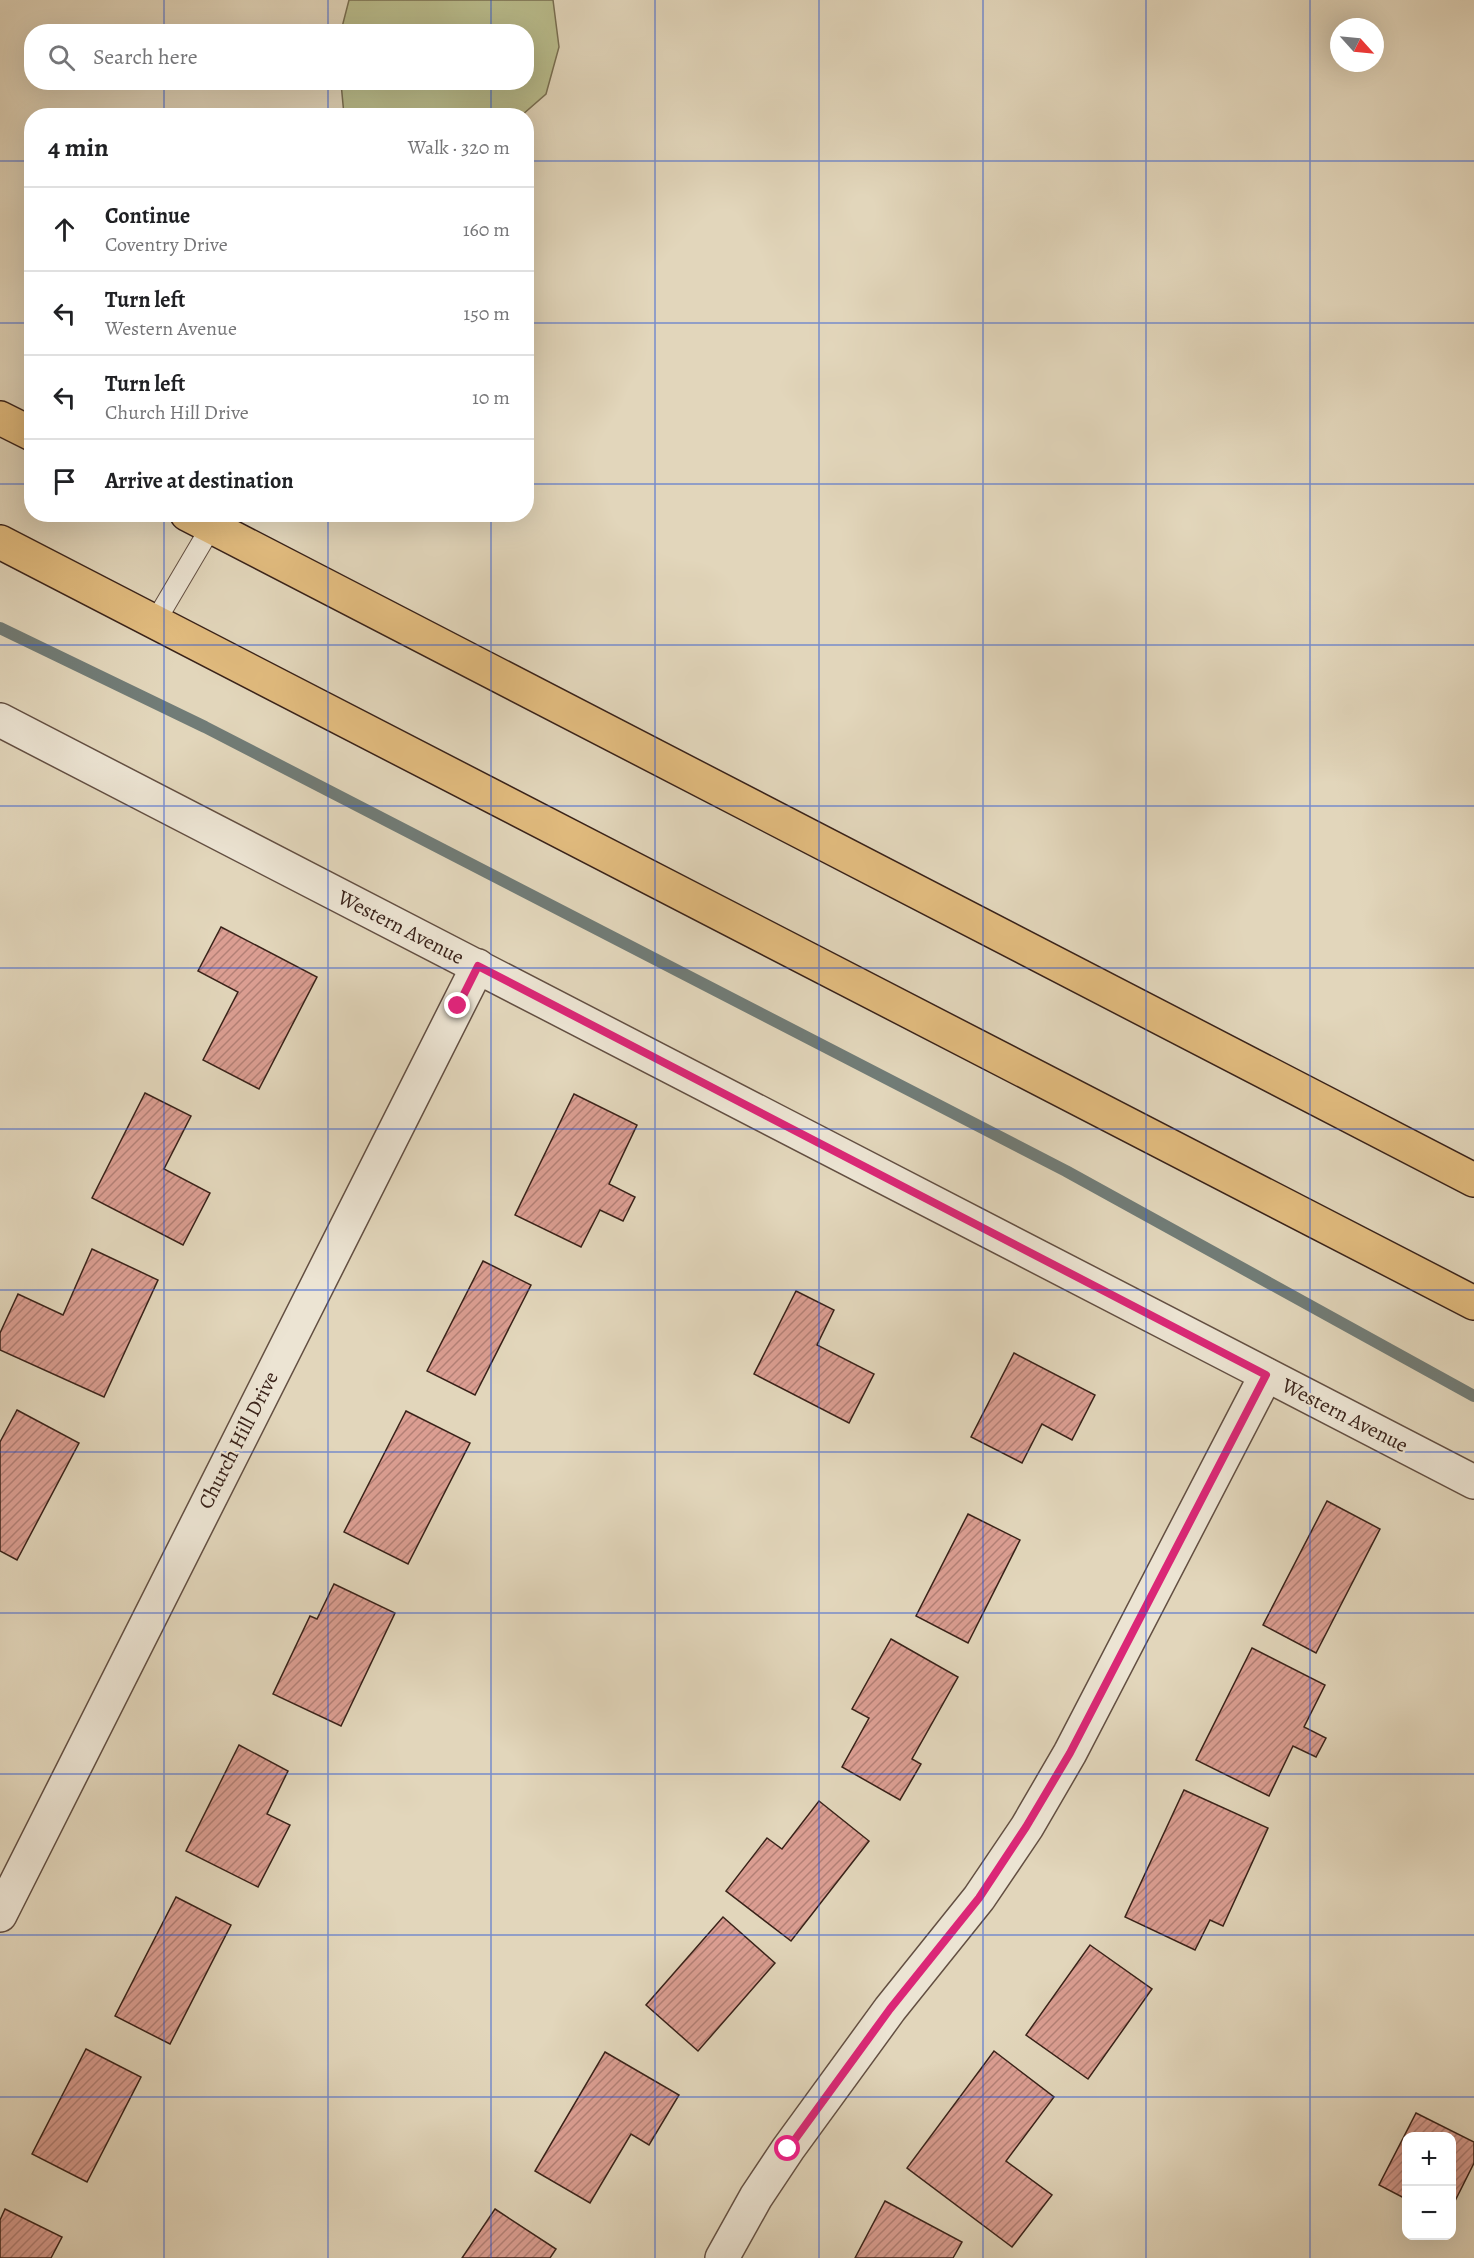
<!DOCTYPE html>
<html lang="en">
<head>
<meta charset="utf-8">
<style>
	body { margin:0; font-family:Alegreya,serif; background:#f6f6f6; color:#202124 }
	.controls { position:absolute; right:18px; bottom:18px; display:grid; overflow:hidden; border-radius:12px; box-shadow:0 6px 24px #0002 }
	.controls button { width:54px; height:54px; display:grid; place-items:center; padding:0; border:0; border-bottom:2px solid #e0e0e0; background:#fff; color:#202124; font:30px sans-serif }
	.compass { position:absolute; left:1330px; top:18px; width:54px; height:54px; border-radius:50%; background:#fff; box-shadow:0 6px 24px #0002; rotate:117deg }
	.stop { position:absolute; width:18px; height:18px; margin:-14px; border:4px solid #db2777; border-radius:50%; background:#fff }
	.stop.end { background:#db2777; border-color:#fff; box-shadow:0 2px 6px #0008 }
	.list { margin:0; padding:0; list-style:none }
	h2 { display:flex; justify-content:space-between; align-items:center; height:78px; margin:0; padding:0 24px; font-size:26px }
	h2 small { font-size:20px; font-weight:400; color:#757577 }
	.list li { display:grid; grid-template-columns:39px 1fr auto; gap:18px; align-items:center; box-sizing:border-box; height:84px; padding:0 24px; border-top:2px solid #e0e0e0 }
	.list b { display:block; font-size:22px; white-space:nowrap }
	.list p { margin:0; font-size:20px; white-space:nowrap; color:#757577 }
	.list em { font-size:20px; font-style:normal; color:#757577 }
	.icon { flex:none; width:33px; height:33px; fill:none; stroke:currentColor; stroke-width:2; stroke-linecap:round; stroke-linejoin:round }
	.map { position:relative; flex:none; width:1474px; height:2258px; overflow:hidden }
	.search { position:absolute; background:#fff; box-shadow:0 6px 24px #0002; left:24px; top:24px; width:510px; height:66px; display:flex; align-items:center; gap:15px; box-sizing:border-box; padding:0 21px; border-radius:24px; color:#757577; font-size:22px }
	.panel { position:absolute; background:#fff; box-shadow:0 6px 24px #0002; left:24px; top:108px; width:510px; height:414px; border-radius:24px }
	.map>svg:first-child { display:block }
	.green { fill:#b9bc8c; stroke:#796f52; stroke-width:1.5 }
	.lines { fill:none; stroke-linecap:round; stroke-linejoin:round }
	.stream { stroke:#717c77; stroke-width:12 }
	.building { fill:url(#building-hatch); stroke:#392219; stroke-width:1.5 }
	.service-casing { stroke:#634f42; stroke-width:22 }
	.minor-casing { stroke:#634f42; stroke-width:36 }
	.tertiary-casing { stroke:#634f42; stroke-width:36 }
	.trunk-casing { stroke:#392219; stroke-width:36 }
	.service { stroke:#ece4d3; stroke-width:20 }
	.minor { stroke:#ece4d3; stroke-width:33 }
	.tertiary { stroke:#ece4d3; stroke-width:33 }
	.trunk { stroke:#e1bb7e; stroke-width:33 }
	.route { stroke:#db2777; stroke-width:8 }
	.grid { fill:none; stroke:#1d4ed8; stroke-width:1.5; stroke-opacity:0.55 }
	.labels { text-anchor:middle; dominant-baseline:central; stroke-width:4.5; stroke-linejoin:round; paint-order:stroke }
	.street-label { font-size:21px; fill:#392219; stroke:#ece4d3 }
</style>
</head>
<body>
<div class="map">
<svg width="1474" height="2258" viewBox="0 0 1474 2258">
	<defs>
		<pattern id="building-hatch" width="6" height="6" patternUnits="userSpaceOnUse" patternTransform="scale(1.5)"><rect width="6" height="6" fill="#db9e92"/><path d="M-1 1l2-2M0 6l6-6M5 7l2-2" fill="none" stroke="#b38076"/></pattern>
	</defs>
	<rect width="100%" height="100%" fill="#e2d6bb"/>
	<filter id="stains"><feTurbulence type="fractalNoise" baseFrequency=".00333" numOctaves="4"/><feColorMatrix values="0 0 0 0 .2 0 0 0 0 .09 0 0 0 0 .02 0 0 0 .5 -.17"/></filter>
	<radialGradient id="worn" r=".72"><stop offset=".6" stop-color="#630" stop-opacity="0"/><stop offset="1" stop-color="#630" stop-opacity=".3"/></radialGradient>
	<polygon class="green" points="349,0 553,0 559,47 546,94 522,115 344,115 341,83 526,82 526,32 341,31"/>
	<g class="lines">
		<polyline class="stream" points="0,628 205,727 1066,1171 1474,1396"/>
	</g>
	<g class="building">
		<polygon points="221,927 317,977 259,1089 203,1060 238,992 198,971"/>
		<polygon points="145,1093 191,1116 164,1169 210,1193 183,1245 92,1198"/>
		<polygon points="574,1094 637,1125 609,1184 635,1197 623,1221 600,1210 581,1247 515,1215"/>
		<polygon points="92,1249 158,1280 104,1397 0,1350 0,1333 18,1294 63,1315"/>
		<polygon points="483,1261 531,1285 475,1395 427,1371"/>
		<polygon points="796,1291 834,1310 817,1345 874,1374 849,1423 754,1374"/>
		<polygon points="1014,1353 1095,1395 1072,1440 1042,1424 1022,1463 971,1437"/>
		<polygon points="17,1410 79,1443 17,1560 0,1551 0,1442"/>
		<polygon points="406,1411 470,1443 408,1564 344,1532"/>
		<polygon points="1327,1501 1380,1529 1316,1653 1263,1625"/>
		<polygon points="968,1514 1020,1540 968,1643 916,1616"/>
		<polygon points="334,1584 395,1613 341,1726 273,1694 310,1616 317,1619"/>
		<polygon points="891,1639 958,1677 912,1759 921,1764 900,1800 842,1767 869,1718 852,1709"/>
		<polygon points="1252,1648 1325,1685 1304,1727 1326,1738 1316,1757 1293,1746 1269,1796 1196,1760"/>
		<polygon points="239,1745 288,1771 267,1814 290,1825 258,1887 186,1851"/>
		<polygon points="1184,1790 1268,1828 1223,1926 1210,1920 1195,1950 1125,1917"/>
		<polygon points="819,1801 869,1841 791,1941 726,1891 767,1838 782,1849"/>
		<polygon points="176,1897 231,1925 170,2044 115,2016"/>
		<polygon points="723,1917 775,1963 698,2051 646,2005"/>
		<polygon points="1090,1945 1152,1989 1088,2079 1026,2035"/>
		<polygon points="86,2049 141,2077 87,2182 32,2154"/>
		<polygon points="994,2051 1054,2097 1006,2161 1052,2195 1012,2247 907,2168"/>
		<polygon points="605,2052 679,2095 649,2145 631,2134 590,2203 535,2171"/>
		<polygon points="1416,2113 1474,2142 1474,2163 1452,2207 1452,2136 1406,2136 1406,2199 1379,2185"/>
		<polygon points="885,2201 962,2242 953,2258 855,2258"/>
		<polygon points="5,2209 62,2237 51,2258 0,2258 0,2220"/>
		<polygon points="495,2209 556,2249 550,2258 462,2258"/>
	</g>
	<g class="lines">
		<defs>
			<polyline id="service" points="155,622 211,527"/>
			<g id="minor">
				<polyline points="0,1915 478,966"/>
				<polyline points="722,2258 756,2197 788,2149 890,2009 979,1898 1027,1827 1070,1753 1266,1375"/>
			</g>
			<polyline id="tertiary" points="0,720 1474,1482"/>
			<g id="trunk">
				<polyline points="0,418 32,434"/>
				<polyline points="187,514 1474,1180"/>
				<polyline points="0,542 1474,1303"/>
			</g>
		</defs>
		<use href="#service" class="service-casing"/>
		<use href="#minor" class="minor-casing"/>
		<use href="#tertiary" class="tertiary-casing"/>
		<use href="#trunk" class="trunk-casing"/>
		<use href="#service" class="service"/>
		<use href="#minor" class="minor"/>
		<use href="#tertiary" class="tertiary"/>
		<use href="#trunk" class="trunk"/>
	</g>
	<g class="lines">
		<polyline class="route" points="458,1006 478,966 1266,1375 1070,1753 1026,1827 979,1898 890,2009 788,2149"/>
	</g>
	<path class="grid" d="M 164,0 L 164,32M 328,0 L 328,32M 491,0 L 491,32M 655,0 L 655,2258M 819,0 L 819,2258M 983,0 L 983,2258M 1146,0 L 1146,2258M 1310,0 L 1310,2258M 164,82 L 164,116M 328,82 L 328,116M 491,82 L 491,116M 0,161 L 32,161M 526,161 L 1474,161M 0,323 L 32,323M 526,323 L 1474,323M 0,484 L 32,484M 526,484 L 1474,484M 164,514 L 164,2258M 328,514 L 328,2258M 491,514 L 491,2258M 0,645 L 1474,645M 0,806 L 1474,806M 0,968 L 1474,968M 0,1129 L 1474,1129M 0,1290 L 1474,1290M 0,1452 L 1474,1452M 0,1613 L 1474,1613M 0,1774 L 1474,1774M 0,1935 L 1474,1935M 0,2097 L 1474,2097"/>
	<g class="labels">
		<g class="street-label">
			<text transform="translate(401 927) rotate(27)">Western Avenue</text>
			<text transform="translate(1345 1415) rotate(27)">Western Avenue</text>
			<text transform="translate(238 1440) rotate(-63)">Church Hill Drive</text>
		</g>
	</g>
	<rect width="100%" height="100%" filter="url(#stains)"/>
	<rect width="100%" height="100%" fill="url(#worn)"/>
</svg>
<div class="controls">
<button>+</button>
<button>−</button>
</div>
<svg class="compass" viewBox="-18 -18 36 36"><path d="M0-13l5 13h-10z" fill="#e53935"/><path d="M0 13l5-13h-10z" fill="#757577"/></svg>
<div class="stop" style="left:788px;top:2149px"></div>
<div class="stop end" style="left:458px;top:1006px"></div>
<div class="search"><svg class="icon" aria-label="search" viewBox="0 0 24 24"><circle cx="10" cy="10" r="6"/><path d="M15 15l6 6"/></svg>Search here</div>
<section class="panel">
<h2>4 min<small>Walk · 320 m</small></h2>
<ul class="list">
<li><svg class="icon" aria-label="ahead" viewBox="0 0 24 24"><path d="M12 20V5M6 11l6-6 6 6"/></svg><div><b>Continue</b><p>Coventry Drive</p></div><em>160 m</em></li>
<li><svg class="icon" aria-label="left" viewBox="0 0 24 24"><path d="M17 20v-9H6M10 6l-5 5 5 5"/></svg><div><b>Turn left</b><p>Western Avenue</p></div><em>150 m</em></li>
<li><svg class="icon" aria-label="left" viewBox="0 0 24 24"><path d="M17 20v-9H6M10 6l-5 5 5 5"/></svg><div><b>Turn left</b><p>Church Hill Drive</p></div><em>10 m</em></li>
<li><svg class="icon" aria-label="arrive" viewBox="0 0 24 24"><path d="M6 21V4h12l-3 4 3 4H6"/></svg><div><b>Arrive at destination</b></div></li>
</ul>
</section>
</div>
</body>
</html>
